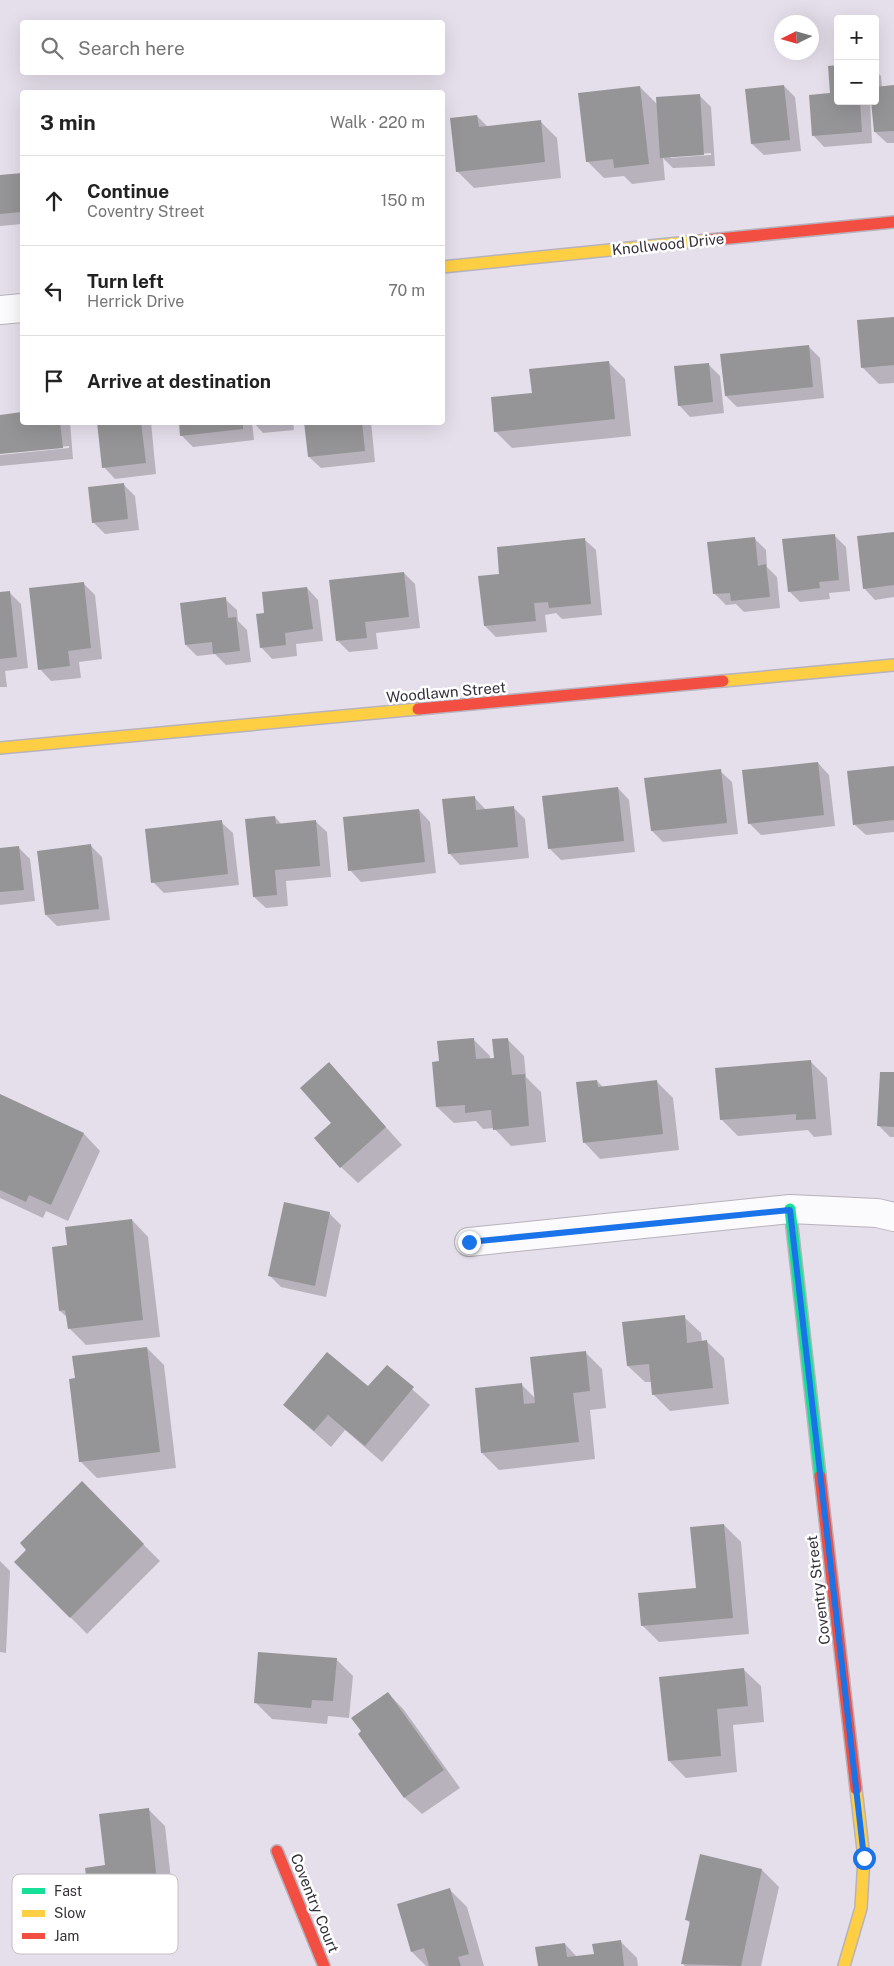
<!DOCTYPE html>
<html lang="en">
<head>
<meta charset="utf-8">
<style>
	body { margin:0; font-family:"Public Sans",sans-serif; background:#f2f2f2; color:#222 }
	.controls { position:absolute; right:15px; top:15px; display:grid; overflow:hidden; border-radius:5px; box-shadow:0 5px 20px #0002 }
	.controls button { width:45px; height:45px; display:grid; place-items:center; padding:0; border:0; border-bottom:1px solid #e0e0e0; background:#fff; color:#222; font:25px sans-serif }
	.compass { position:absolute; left:774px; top:15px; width:45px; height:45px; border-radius:50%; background:#fff; box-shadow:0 5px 20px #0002; rotate:265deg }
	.stop { position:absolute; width:15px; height:15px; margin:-11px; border:4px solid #1a73e8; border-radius:50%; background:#fff }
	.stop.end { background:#1a73e8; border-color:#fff; box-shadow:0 1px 5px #0008 }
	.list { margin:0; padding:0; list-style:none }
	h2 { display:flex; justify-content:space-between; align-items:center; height:65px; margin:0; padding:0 20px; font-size:21px }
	h2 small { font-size:16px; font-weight:400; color:#767676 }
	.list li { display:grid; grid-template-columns:32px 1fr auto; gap:15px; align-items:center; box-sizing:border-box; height:90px; padding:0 20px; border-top:1px solid #e0e0e0 }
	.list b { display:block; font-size:19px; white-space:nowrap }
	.list p { margin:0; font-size:16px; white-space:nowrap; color:#767676 }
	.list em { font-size:16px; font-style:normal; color:#767676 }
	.icon { flex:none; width:28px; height:28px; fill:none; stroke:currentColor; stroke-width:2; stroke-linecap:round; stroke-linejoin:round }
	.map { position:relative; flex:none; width:894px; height:1966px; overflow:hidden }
	.search { position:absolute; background:#fff; box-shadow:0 5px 20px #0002; left:20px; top:20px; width:425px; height:55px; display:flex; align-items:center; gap:12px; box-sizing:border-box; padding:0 18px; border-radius:5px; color:#767676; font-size:19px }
	.panel { position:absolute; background:#fff; box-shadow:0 5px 20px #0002; left:20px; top:90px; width:425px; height:335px; border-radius:5px }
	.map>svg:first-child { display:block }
	.shadow { fill:#0003; fill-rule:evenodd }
	.building { fill:#959597 }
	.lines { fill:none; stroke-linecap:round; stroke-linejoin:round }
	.street-casing { stroke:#b7b2bc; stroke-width:30 }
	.fast-casing { stroke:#b7b2bc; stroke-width:14 }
	.slow-casing { stroke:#b7b2bc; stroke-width:14 }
	.jam-casing { stroke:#b7b2bc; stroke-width:14 }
	.street { stroke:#fbfafc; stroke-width:28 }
	.fast { stroke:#16e098; stroke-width:11 }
	.slow { stroke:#ffcf43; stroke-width:11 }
	.jam { stroke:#f24e42; stroke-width:11 }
	.route { stroke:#1a73e8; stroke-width:6 }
	.labels { text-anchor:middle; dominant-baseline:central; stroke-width:5; stroke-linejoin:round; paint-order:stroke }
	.street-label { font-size:15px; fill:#35313a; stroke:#fff }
	.key { fill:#fff; stroke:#c2c1c4; stroke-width:1 }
	.key-label { font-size:14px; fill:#35313a }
</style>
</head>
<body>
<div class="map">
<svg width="894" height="1966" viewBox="0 0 894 1966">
	<rect width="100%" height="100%" fill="#e5dfeb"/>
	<g class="shadow">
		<polygon points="875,70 881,76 882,88 894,86 894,143 887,143 875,132"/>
		<polygon points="784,86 795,97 801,151 764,155 752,144"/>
		<path d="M 640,87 L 658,105 L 700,96 L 711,107 L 715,166 L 673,168 L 663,158 L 665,180 L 632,184 L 624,176 L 604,178 L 587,161 ZM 711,153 L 711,155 L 670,158 L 670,156 Z"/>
		<polygon points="831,94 838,101 870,101 872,143 824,147 813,135"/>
		<polygon points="477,116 488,127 540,121 557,138 561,178 474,188 457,171"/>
		<polygon points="22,174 22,224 0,226 0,177"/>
		<polygon points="894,319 894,383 879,384 862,367"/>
		<polygon points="808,346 820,358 824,398 737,407 726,396"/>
		<polygon points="608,362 625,379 631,436 512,448 495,431 533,394"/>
		<polygon points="709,365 720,376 724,413 690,417 679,405"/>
		<polygon points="22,414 22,422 70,422 73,459 0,466 0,455 69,448 69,446 0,452 0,416"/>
		<polygon points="99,422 151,422 156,474 115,479 104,467"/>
		<polygon points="180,422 252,422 254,440 193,447 181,435"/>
		<polygon points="253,422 293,422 294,430 263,433"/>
		<polygon points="305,422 371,422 375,462 321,468 309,457"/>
		<polygon points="123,484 135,496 139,530 105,534 94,523"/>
		<polygon points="894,534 894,597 875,600 864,588"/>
		<polygon points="834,535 846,547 850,591 829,593 830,599 800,602 789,591"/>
		<polygon points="754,538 766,550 767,567 777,577 780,608 744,612 736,604 726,605 715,594"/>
		<polygon points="584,539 596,550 602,615 562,619 556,613 545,615 547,632 496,637 485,626 501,575"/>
		<polygon points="404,573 415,584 420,628 376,633 378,649 349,652 337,640"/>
		<polygon points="83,583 95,595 102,659 79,662 81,678 51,681 40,669"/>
		<polygon points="307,588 318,600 323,641 296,644 297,656 272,659 261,647 265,614"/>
		<polygon points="9,592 21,604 28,668 5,671 7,687 0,687 0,593"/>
		<polygon points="225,599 237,610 238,621 247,630 251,662 226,665 215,654 197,656 186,645"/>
		<polygon points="818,763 829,775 835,826 761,835 749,823"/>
		<polygon points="894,767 894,832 866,835 854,824"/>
		<polygon points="720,771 732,782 738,834 663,842 652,831"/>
		<polygon points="618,788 629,800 635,852 561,860 549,848"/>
		<polygon points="474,797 486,810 513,807 525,819 529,858 460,865 449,853"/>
		<polygon points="419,810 430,822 436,873 361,882 350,870"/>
		<polygon points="275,817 282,825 315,821 327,832 331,877 286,881 288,906 266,908 254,897"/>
		<polygon points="221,822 233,833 239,885 164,893 153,882"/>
		<polygon points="91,846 102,857 110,920 57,926 46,915 38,852"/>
		<polygon points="18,847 30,859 35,901 0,905 0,849"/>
		<polygon points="473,1039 490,1056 490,1059 496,1059 507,1039 524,1056 526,1077 541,1092 546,1142 511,1146 494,1128 483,1129 476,1121 454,1123 437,1107 440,1062"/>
		<polygon points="811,1062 827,1078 832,1135 814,1137 808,1130 738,1136 721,1119"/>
		<polygon points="329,1064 402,1145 358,1183 341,1167"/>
		<polygon points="894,1074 894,1137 890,1137 879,1126"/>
		<polygon points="597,1081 603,1087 657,1082 673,1098 679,1150 600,1159 584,1142"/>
		<polygon points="0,1095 84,1134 100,1151 68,1221 46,1211 43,1218 0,1198"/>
		<polygon points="329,1213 341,1225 326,1297 281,1287 270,1276"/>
		<polygon points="132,1220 148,1237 160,1337 86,1345 69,1328 68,1318 60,1311 68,1246"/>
		<polygon points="684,1317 701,1333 702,1342 707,1342 724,1358 729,1404 670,1411 653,1394 652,1382 645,1382 628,1366"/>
		<polygon points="147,1348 164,1365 176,1468 97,1478 80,1461 76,1379"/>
		<polygon points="585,1352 602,1369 606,1408 590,1410 595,1459 499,1470 482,1453 477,1389 521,1384 536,1399"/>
		<polygon points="387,1367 430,1405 382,1462 345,1430 331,1447 284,1405 369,1388"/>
		<polygon points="82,1483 160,1561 87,1634 16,1562"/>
		<polygon points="724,1525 741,1542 749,1634 659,1642 642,1625 697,1589"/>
		<polygon points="0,1561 10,1571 6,1653 0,1652"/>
		<polygon points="336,1659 353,1676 349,1718 328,1716 327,1724 272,1719 255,1702"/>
		<polygon points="744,1670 761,1686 764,1722 733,1725 737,1772 686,1778 669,1761"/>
		<polygon points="388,1693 404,1710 460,1788 422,1814 405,1798 360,1734"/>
		<polygon points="148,1809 165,1826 174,1907 107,1915 90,1898 106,1866"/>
		<polygon points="701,1856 762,1870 779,1887 761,1966 685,1966 683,1964 691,1924 687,1920"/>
		<polygon points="450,1890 467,1907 484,1966 426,1966 412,1952 398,1905"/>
		<polygon points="620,1941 637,1958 638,1966 539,1966 565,1944 577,1957 595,1955"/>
	</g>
	<g class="building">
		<polygon points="838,65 838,101 860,101 862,132 812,136 809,95 830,93 828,66"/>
		<polygon points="784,85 790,140 751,144 745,89"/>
		<polygon points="894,85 894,131 874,132 871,101 875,101 875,87"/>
		<polygon points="640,86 649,164 614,168 613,159 586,162 578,93"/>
		<polygon points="700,94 704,155 660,158 656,97"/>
		<polygon points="477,115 479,127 541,120 545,162 456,172 450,118"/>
		<polygon points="22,173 22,212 0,214 0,175"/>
		<polygon points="894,317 894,365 861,368 857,320"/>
		<polygon points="809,345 813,387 725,396 720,354"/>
		<polygon points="609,361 615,419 494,432 491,397 532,393 529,369"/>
		<polygon points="709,363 713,402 678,406 674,366"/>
		<polygon points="22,412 22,422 60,422 63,448 0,454 0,415"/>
		<polygon points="97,422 141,422 146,463 102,468"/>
		<polygon points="179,422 243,422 243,429 180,436"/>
		<polygon points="304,422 362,422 365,451 308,457"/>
		<polygon points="124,483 128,519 92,523 88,487"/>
		<polygon points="894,532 894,585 863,589 857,536"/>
		<polygon points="835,534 839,580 819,582 820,588 788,592 782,539"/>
		<polygon points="755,537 758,566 766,564 770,597 731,601 730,593 713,594 707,542"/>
		<polygon points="585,538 591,604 549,608 548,602 534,603 536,621 484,626 478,576 499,574 497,547"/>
		<polygon points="404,572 409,617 365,622 367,638 336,641 329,580"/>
		<polygon points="84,582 91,648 68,651 70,666 38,670 29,588"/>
		<polygon points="307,587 313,629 285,633 286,645 260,648 256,614 264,613 262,592"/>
		<polygon points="10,591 17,657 0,659 0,592"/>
		<polygon points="226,597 228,618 236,617 240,651 213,654 212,642 185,645 180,603"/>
		<polygon points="818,762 824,815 748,824 742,770"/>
		<polygon points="894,766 894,820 853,825 847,771"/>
		<polygon points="721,769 727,823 651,831 644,778"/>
		<polygon points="618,787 624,841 548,849 542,796"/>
		<polygon points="475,796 476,810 514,806 518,847 448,854 442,799"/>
		<polygon points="419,809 425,862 348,871 343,817"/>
		<polygon points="275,816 276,824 316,820 320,866 275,870 277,895 253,897 245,819"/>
		<polygon points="222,820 228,874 151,883 145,829"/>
		<polygon points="91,844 99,909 45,915 37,851"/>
		<polygon points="19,846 24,890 0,892 0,848"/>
		<polygon points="474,1038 476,1059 494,1058 492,1039 508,1038 512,1075 525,1074 529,1126 493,1130 491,1110 465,1113 465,1105 436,1107 432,1062 439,1061 437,1041"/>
		<polygon points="811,1060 816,1119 796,1120 796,1114 720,1120 715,1068"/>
		<polygon points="329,1062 386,1127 340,1168 314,1138 331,1123 300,1088"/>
		<polygon points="880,1072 894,1072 894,1127 877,1126"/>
		<polygon points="597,1080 598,1087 657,1080 663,1134 583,1143 576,1082"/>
		<polygon points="0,1094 84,1133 51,1205 29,1195 26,1202 0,1190"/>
		<polygon points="284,1202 330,1212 315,1286 268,1276"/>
		<polygon points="132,1219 143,1320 68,1329 65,1310 59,1311 52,1247 67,1245 65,1227"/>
		<polygon points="685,1315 687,1343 707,1340 713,1388 652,1395 649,1364 627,1366 622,1322"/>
		<polygon points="147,1347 160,1452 79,1462 69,1379 75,1378 72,1356"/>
		<polygon points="586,1351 590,1391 573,1393 579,1442 481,1453 475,1388 522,1383 524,1404 535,1403 530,1357"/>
		<polygon points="327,1352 368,1386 387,1365 414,1387 365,1446 328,1415 314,1431 283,1405"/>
		<polygon points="82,1481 144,1544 70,1618 14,1562 26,1550 20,1543"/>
		<polygon points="724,1524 733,1618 641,1626 638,1593 696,1588 690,1527"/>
		<polygon points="258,1652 337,1658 333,1701 312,1700 311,1708 254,1703"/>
		<polygon points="744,1668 748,1706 717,1709 721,1756 668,1761 659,1677"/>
		<polygon points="388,1692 444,1770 404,1798 358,1734 361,1731 351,1718"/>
		<polygon points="149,1808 158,1890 89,1898 85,1868 105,1865 99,1814"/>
		<polygon points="700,1854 762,1869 741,1966 681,1964 690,1921 685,1920"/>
		<polygon points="450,1888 469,1954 458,1957 461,1966 429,1966 424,1948 411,1952 397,1904"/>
		<polygon points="621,1940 624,1966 538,1966 535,1947 565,1943 567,1957 594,1954 592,1944"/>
	</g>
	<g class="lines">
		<defs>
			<g id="street">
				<polyline points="0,310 22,308"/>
				<polyline points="469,1242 790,1209 877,1213 894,1217"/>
			</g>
			<polyline id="fast" points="790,1209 820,1476"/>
			<g id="slow">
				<polyline points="442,267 709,240"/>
				<polyline points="723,681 894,665"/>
				<polyline points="0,748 418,709"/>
				<polyline points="844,1966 861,1908 864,1858 856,1789"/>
			</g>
			<g id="jam">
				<polyline points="709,240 894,222"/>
				<polyline points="418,709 723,681"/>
				<polyline points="820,1476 856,1789"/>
				<polyline points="277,1851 324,1966"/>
			</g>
		</defs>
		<use href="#street" class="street-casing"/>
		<use href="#fast" class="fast-casing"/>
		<use href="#slow" class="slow-casing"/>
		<use href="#jam" class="jam-casing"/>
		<use href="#street" class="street"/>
		<use href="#fast" class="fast"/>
		<use href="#slow" class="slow"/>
		<use href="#jam" class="jam"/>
	</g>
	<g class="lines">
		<polyline class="route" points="469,1242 790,1210 864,1858"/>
	</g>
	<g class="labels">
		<g class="street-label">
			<text transform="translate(668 244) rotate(-6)">Knollwood Drive</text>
			<text transform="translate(446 692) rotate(-5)">Woodlawn Street</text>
			<text transform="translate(818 1590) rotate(-97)">Coventry Street</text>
			<text transform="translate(315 1903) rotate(68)">Coventry Court</text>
		</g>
	</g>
	<rect x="12" y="1874" width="166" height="80" rx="8" class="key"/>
	<rect x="22" y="1888" width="23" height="6" fill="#16e098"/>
	<rect x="22" y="1910" width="23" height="7" fill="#ffcf43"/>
	<rect x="22" y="1933" width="23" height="6" fill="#f24e42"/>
	<g class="key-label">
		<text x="54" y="1896">Fast</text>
		<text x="54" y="1918">Slow</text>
		<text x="54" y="1941">Jam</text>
	</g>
</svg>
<div class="controls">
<button>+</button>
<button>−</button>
</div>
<svg class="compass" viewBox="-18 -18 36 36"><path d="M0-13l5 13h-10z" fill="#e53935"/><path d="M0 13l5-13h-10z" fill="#767676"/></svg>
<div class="stop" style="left:864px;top:1858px"></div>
<div class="stop end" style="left:469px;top:1242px"></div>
<div class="search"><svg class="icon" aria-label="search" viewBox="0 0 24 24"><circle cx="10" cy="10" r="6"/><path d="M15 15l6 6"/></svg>Search here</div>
<section class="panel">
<h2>3 min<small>Walk · 220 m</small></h2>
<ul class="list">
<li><svg class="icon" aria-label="ahead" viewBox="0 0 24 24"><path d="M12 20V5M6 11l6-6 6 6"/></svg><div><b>Continue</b><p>Coventry Street</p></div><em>150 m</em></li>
<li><svg class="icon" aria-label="left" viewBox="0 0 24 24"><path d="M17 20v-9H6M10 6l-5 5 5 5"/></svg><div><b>Turn left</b><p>Herrick Drive</p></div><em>70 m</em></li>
<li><svg class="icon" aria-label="arrive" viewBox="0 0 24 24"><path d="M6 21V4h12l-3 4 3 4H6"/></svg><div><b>Arrive at destination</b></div></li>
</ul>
</section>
</div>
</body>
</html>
